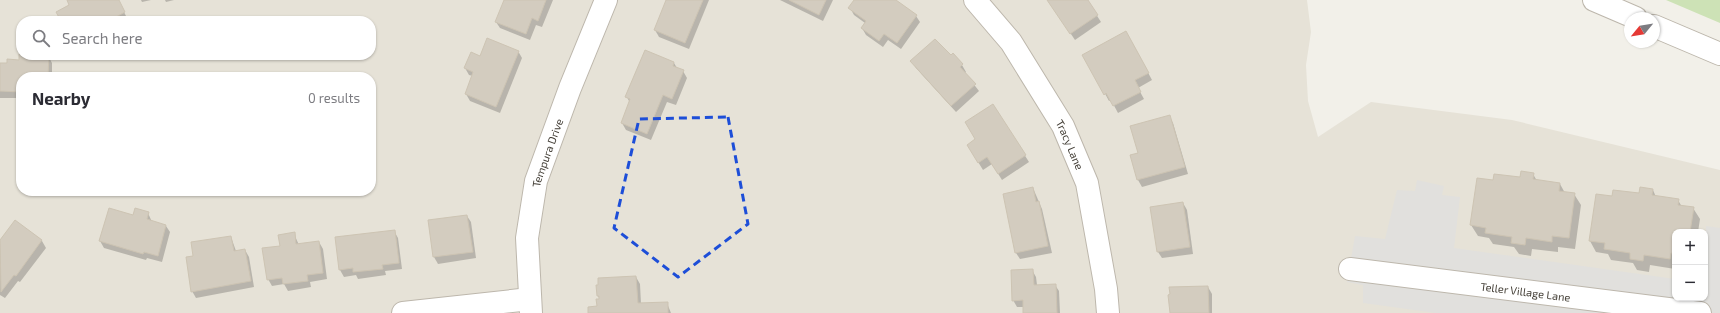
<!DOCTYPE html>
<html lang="en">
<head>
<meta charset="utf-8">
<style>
	body { margin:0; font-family:"Exo 2",sans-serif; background:#f7f7f7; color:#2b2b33 }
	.controls { position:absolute; right:12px; bottom:12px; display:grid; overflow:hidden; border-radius:8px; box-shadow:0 1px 3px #0004 }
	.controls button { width:36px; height:36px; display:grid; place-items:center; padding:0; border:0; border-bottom:1px solid #e1e1e2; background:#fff; color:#2b2b33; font:20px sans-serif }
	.compass { position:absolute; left:1624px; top:12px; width:36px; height:36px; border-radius:50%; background:#fff; box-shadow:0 1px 3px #0004; rotate:240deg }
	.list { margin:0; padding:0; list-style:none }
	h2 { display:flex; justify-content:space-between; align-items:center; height:52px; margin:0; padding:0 16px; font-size:17px }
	h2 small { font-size:13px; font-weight:400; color:#7c7c81 }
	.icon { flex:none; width:22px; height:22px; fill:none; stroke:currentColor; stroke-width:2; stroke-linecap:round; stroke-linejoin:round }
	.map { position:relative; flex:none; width:1720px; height:313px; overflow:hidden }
	.search { position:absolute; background:#fff; box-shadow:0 1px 3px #0004; left:16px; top:16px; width:360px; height:44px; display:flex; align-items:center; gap:10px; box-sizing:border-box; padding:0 14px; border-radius:16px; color:#7c7c81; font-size:15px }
	.panel { position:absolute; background:#fff; box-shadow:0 1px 3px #0004; left:16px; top:72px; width:360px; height:124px; border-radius:16px }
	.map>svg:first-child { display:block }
	.residential { fill:#e6e2d7; fill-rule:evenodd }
	.green { fill:#cde2b6 }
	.parking { fill:#e1e0dd }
	.shadow { fill:#0003 }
	.building { fill:#d3ccbf; stroke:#cdc4b3 }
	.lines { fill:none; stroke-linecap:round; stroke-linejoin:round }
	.minor-casing { stroke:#bdb7ac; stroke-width:24 }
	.minor { stroke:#fff; stroke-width:22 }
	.marked { fill:none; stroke:#1d4ed8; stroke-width:3; stroke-dasharray:8 5; stroke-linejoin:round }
	.labels { text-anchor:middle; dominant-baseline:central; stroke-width:3.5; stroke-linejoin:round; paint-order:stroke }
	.street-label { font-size:11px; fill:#454038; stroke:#fff }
</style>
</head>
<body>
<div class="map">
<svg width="1720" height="313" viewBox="0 0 1720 313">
	<rect width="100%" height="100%" fill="#f2f0e9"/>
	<path class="residential" d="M 0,0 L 1307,0 L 1311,32 L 1306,65 L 1308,101 L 1318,137 L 1371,102 L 1512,120 L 1720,170 L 1720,313 L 0,313 ZM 21,21 L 371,21 L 371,55 L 21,55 ZM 21,77 L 371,77 L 371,191 L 21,191 ZM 1675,232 L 1705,232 L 1705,298 L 1675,298 Z"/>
	<polygon class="green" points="1666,0 1720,0 1720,23"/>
	<polygon class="parking" points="1417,180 1444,186 1442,195 1460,197 1454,248 1675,279 1675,298 1705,298 1706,226 1720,228 1720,313 1436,313 1363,303 1363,285 1347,282 1355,236 1385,239 1397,190 1415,191"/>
	<g class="shadow">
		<polygon points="68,0 118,0 128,20 62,21 71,5"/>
		<polygon points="141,0 151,0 142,2"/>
		<polygon points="165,0 174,0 166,2"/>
		<polygon points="505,0 553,0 542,27 536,25 530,40 500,28 496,22"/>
		<polygon points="667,0 709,0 689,49 659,37 655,30"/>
		<polygon points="780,0 833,0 823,21"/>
		<polygon points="856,0 894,0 916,16 920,22 901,49 888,40 883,47 866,35 862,28 865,23 854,15 850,8"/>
		<polygon points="1048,0 1087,0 1101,22 1075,40"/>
		<polygon points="1130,39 1152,80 1138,88 1144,99 1118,113 1111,100 1109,101 1084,55"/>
		<polygon points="518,51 522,58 500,113 470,101 466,94 473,76 469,75 465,68 481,57"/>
		<polygon points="645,52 674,63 677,68 683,71 687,78 676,105 667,102 651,140 626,130 622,123 630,103 627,97"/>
		<polygon points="953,54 962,65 966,72 965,73 979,91 956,112 916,68 912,61 951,57"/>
		<polygon points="48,56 52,63 52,77 21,77 21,98 0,98 0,64"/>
		<polygon points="993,105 1029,162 1002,180 992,164 983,170 972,152"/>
		<polygon points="1169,116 1173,123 1188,174 1142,187 1138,180 1131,156 1139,153"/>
		<polygon points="1533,174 1537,181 1560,184 1565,193 1574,194 1581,205 1575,249 1558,247 1558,252 1532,249 1531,256 1519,254 1514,247 1493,244 1489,238 1478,236 1471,225 1493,182 1521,179"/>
		<polygon points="1033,188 1042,209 1052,253 1020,259 1016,253"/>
		<polygon points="1653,190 1656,197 1678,200 1682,207 1693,208 1700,219 1698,232 1675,232 1675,269 1650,265 1649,272 1637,270 1633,263 1611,260 1608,254 1596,252 1590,241 1597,195 1613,197 1640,194"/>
		<polygon points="1183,203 1187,210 1193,254 1162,258 1158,252"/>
		<polygon points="148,213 152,222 166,226 170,232 162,262 147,258 146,260 104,248 100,241 134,217"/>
		<polygon points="467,216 471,222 476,258 438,264 434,257"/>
		<polygon points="15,221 42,241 46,248 20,282 18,281 5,298 0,295 0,241"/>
		<polygon points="394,231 398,238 402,269 385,271 386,275 358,279 356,275 344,277 340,270 336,238"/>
		<polygon points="294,234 299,245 319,242 323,249 327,279 310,282 311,287 288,291 284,284 272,286 268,279 281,247"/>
		<polygon points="231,237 236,251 245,250 249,257 254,287 196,298 192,291 194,257"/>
		<polygon points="1032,270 1036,277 1037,285 1055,285 1059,291 1060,313 1024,313 1024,307 1017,307 1013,300"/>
		<polygon points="636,277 640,284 641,304 667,303 671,313 589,313 598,307 600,300 598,296"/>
		<polygon points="1208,287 1212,294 1212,313 1171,313 1171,295"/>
	</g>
	<g class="building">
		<polygon points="67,0 119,0 125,12 109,21 61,21 56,12 69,5"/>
		<polygon points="504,0 546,0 538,21 532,18 526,34 495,22"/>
		<polygon points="666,0 703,0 685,43 654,30"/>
		<polygon points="789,0 826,0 819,15"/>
		<polygon points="854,0 896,0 917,15 897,43 884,34 879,41 861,28 866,21 848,8"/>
		<polygon points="1047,0 1088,0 1098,15 1070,34"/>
		<polygon points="1126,31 1149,73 1135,80 1141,92 1113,106 1106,93 1104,95 1082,55"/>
		<polygon points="487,38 519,51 496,107 465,94 473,72 464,68 471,52 480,56"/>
		<polygon points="935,39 951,55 953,53 963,64 960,67 976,84 951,106 910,61"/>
		<polygon points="645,50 674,62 673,66 684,70 672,99 663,95 647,134 621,123 630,99 625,97"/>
		<polygon points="19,54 49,55 48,77 21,77 21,92 0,91 0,63 7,63 7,59 19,60"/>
		<polygon points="993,104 1026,155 998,174 987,157 978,163 967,145 975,139 965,122"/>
		<polygon points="1170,115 1185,167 1137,180 1130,155 1138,153 1130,126"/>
		<polygon points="1521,171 1534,173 1533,179 1560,183 1559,191 1575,193 1569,238 1552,236 1552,242 1526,238 1525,245 1511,243 1512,237 1485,233 1486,228 1470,225 1477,178 1493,180 1494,174 1520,177"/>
		<polygon points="1033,187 1036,202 1039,201 1048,246 1015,253 1003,194"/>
		<polygon points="1640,187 1653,189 1652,195 1679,199 1678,205 1694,207 1690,232 1675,232 1675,253 1671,253 1670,259 1644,255 1643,261 1630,259 1630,253 1604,249 1605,243 1589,241 1596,194 1612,196 1613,190 1639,193"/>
		<polygon points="1183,202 1190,247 1157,252 1150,207"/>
		<polygon points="109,208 133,215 135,208 149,212 147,219 166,225 158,256 144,252 143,254 99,241"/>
		<polygon points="467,215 473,252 433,257 428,220"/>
		<polygon points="15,220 42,240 16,276 14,275 1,292 0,240"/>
		<polygon points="395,230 399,263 382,265 383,269 353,272 353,268 339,270 335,237"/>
		<polygon points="295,232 296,244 319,241 323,273 307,275 308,281 283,284 282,278 267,280 262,248 280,246 278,235"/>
		<polygon points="231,236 234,251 245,249 251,281 191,292 186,257 193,256 191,242"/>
		<polygon points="1033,269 1034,285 1056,284 1057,313 1023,313 1023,300 1012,301 1011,270"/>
		<polygon points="636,276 638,303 668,302 668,313 588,313 588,307 597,306 596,299 599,299 599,296 597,296 596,285 598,285 598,278"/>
		<polygon points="1208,286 1209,313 1170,313 1168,295 1170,294 1169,287"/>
	</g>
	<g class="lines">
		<defs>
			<g id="minor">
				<path id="s1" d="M 975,0 L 1011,42 L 1063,126 L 1087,183 L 1106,289 L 1108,313"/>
				<polyline points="1594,0 1636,18"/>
				<polyline points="1654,26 1720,54"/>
				<path id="s2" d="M 1350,269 L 1700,313"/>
				<polyline points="403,313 530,299"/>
				<path id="s3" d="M 531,313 L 527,238 L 536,181 L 570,88 L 606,0"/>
			</g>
		</defs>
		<use href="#minor" class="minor-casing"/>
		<use href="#minor" class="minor"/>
	</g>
	<path class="marked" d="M 728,117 L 748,224 L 678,277 L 614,228 L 639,119 Z"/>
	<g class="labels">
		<g class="street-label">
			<text stroke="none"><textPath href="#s1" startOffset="174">Tracy Lane</textPath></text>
			<text stroke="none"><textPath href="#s3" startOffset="163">Tempura Drive</textPath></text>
			<text stroke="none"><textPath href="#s2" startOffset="177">Teller Village Lane</textPath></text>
		</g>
	</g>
</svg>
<div class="controls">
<button>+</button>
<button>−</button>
</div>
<svg class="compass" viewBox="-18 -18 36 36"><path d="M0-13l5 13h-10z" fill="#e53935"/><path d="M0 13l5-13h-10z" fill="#7c7c81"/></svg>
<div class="search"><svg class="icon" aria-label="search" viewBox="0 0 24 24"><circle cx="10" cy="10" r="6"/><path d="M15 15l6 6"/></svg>Search here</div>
<section class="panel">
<h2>Nearby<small>0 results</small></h2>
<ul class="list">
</ul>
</section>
</div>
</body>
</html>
